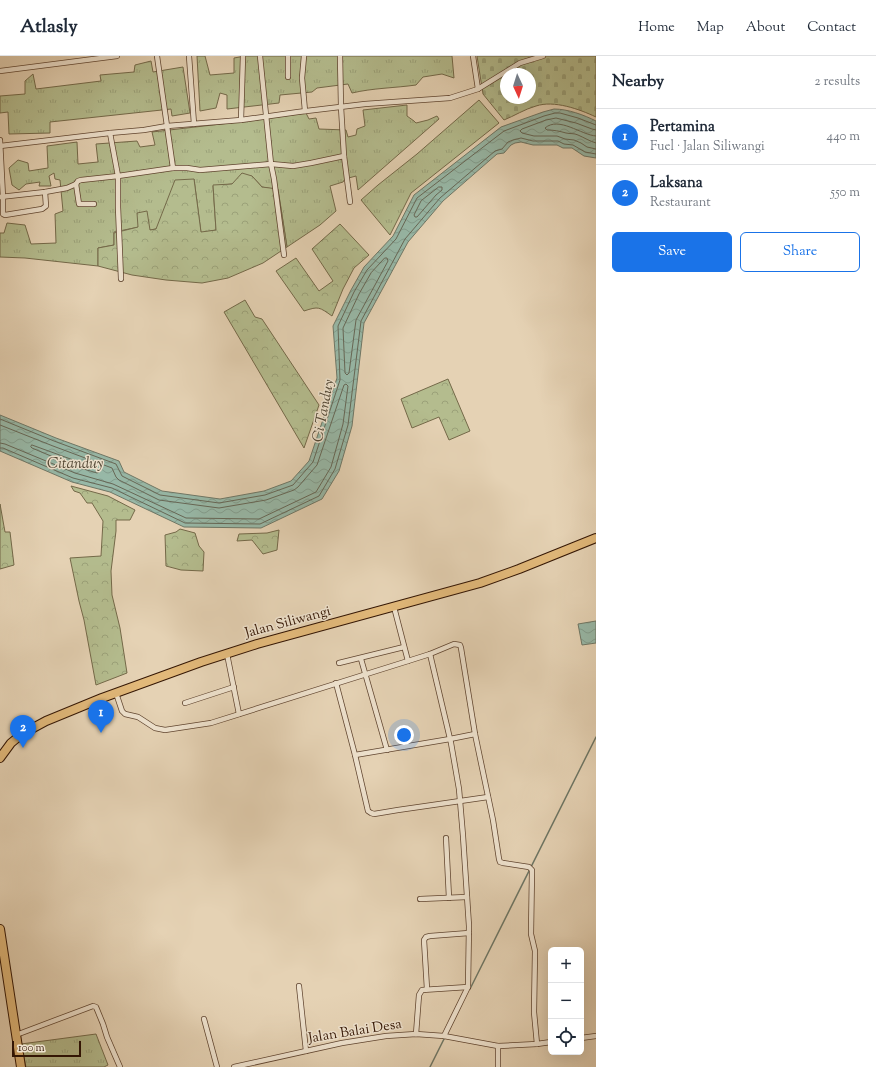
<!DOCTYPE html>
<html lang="en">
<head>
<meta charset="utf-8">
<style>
	body { margin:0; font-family:"Sorts Mill Goudy",serif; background:#f2f2f3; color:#1f2937 }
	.controls { position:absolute; right:12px; bottom:12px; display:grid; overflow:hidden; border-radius:6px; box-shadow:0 4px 16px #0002 }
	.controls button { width:36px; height:36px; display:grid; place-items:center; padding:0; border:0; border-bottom:1px solid #e0e1e3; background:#fff; color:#1f2937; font:20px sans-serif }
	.compass { position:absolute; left:500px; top:12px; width:36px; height:36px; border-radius:50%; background:#fff; box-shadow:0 4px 16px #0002; rotate:176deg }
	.scale { position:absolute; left:12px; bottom:10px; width:69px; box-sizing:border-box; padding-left:4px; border:2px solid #341604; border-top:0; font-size:11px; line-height:14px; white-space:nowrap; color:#341604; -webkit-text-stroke:3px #eee2ce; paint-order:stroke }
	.you { position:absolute; left:404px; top:679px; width:14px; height:14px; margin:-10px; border:3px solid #fff; border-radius:50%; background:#1a73e8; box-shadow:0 0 0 6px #1a73e833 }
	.badge { display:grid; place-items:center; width:26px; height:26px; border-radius:50%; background:#1a73e8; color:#fff; font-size:13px; font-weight:700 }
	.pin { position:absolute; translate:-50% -33px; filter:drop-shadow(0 1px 2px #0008) }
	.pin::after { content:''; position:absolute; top:21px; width:14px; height:12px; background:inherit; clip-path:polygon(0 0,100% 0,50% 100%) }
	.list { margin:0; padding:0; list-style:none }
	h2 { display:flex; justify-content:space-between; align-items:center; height:52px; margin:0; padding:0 16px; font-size:17px }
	h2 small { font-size:13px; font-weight:400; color:#747a83 }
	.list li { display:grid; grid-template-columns:26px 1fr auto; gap:12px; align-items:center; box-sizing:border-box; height:56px; padding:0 16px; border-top:1px solid #e0e1e3 }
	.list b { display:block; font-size:15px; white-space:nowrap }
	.list p { margin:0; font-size:13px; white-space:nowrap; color:#747a83 }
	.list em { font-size:13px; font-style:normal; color:#747a83 }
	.actions { display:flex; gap:8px; padding:12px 16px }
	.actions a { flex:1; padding:9px 0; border:1px solid #1a73e8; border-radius:6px; text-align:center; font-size:14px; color:#1a73e8 }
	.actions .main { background:#1a73e8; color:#fff }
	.icon { flex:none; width:22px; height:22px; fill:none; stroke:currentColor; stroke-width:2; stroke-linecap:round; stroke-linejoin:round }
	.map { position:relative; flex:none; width:596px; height:1011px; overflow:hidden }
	header { display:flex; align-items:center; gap:24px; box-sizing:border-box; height:56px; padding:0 20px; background:#fff; border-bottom:1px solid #e0e1e3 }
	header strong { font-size:19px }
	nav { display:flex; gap:22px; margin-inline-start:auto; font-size:14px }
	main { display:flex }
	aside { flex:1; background:#fff }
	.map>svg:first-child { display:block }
	.grass { fill:url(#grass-tufts); stroke:#746949 }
	.forest { fill:url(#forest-crowns); stroke:#746949 }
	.cemetery { fill:url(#cemetery-stones); stroke:#746949; fill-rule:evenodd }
	.water { fill:url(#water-waves); stroke:#6f7766 }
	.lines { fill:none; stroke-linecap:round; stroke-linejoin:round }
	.shore { stroke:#666756; stroke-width:1 }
	.stream { stroke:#6f7766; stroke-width:1.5 }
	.minor-casing { stroke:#604530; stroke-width:6 }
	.trunk-casing { stroke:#341604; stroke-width:10 }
	.minor { stroke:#eee2ce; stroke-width:4.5 }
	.trunk { stroke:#e2b97a; stroke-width:8 }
	.labels { text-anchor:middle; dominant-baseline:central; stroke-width:3; stroke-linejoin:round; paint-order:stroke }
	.street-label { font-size:14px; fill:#341604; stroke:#eee2ce }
	.water-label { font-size:15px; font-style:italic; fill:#524735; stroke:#eee2ce }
</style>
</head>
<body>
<header>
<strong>Atlasly</strong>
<nav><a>Home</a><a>Map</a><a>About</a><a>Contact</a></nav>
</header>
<main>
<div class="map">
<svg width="596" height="1011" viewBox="0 0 596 1011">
	<defs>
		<pattern id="grass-tufts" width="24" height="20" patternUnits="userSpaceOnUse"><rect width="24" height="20" fill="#b4bc8e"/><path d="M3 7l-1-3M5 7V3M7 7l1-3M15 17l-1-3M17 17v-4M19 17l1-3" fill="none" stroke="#9ba179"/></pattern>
		<pattern id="forest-crowns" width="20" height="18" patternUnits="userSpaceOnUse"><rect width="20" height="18" fill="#b4bc8e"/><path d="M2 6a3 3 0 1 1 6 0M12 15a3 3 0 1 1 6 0" fill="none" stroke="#9ba179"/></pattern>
		<pattern id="cemetery-stones" width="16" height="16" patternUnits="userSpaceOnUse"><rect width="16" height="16" fill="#b4bc8e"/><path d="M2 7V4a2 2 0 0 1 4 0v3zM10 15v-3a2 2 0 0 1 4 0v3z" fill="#9ba179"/></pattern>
		<pattern id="water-waves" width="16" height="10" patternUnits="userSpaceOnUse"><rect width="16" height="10" fill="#97b8a7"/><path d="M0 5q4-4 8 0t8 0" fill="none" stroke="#839d8e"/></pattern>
	</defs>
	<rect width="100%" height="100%" fill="#e5d2b4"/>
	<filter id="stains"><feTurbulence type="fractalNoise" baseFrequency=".005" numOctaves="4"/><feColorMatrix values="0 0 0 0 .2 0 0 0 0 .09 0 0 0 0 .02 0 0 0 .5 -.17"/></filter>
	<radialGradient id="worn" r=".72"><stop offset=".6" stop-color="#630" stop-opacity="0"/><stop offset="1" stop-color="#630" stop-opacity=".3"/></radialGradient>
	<g class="grass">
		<path d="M 197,0 L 205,0 L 210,19 L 234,17 L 234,2 L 245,0 L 452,0 L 454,22 L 442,18 L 423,21 L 416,29 C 395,32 373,32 352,37 L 348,28 L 317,32 L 312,36 L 280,39 L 279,47 L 227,53 L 227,39 L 220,37 L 216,52 L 200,55 Z"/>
		<polygon points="151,5 153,16 183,11 190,57 172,60 171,53 50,66 50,77 9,78 8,56 0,57 0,40 25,38 25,25 33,18 36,33 101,25 100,19 134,16 135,9"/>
		<polygon points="479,44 499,67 411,137 390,179 361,144 378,129 417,98"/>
		<polygon points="407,49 407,60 414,65 416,67 428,64 437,60 439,63 358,134 356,120 345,123 343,126 330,130 336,155 320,169 287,191 278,134 262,131 252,120 232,128 213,130 216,174 201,177 194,123 156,173 150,174 139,171 114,176 114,189 98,192 98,210 25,202 0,201 0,177 4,177 7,167 25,169 31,188 56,187 55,158 63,155 60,124 55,123 54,117 49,120 51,130 39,130 40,126 26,128 19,134 12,129 9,112 18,104 28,107 29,115 48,112 47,90 77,86 78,108 98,106 96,88 137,85 140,91 155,89 152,76 256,64 306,57 309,63 316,62 319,73 346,74 348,81 356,79 357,73 365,70 363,54"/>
		<polygon points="96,978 108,1009 104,1011 26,1011 21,988"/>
	</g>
	<g class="forest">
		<polygon points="242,117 252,120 262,131 278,133 287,191 263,207 228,222 202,227 166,224 132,219 98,210 98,192 114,189 114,177 138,171 137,157 147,155 150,174 156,173 175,124 194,123 201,176 216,174 213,129 232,128"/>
		<path d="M 340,168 L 369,199 L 354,212 L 343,233 L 332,260 C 319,251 319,250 304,255 L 276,215 L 296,202 L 319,235 L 333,225 L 312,193 Z"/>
		<polygon points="245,244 255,261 262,263 319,349 304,392 224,256"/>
		<polygon points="448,323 470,375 449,384 439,361 412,372 401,343"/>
		<polygon points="71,430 108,440 135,454 130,464 116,464 116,475 111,515 112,539 120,572 127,617 96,629 84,564 79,545 70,502 101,500 103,465 92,447 87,447 80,437 74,435"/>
		<polygon points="0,448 5,476 10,476 14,509 0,513"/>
		<polygon points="180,473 195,477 199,490 204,496 203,515 181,514 166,510 165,479 176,476"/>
		<polygon points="279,474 277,494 263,498 252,484 237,485 239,478 267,477"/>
	</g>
	<path class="cemetery" d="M 477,0 L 596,0 L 596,61 C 579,53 554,44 536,50 C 525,53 514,60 504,64 L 483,38 ZM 506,18 L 530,18 L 530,42 L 506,42 Z"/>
	<g class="water">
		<path d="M 554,53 C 568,53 584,59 596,65 L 596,102 L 584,100 L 572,92 L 563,92 L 557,89 L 533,89 L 521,86 L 515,87 L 511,89 L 504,97 L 497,98 L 443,145 L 408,186 L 364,267 L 352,370 L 339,415 L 322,443 L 261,472 L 184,471 L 110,436 L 72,426 L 0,395 L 0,359 L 56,382 L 119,405 L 124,416 L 162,435 L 220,443 L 264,435 L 291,425 L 309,405 L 337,322 L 333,270 L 351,234 L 364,211 L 393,180 L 414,139 L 501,71 L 543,56 Z"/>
		<polygon points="596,565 596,587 582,589 578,568"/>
	</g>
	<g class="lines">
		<g class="shore">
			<polyline points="596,74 592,73 576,67 556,62 546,64 522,73 520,75 522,77 534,80 557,80 565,83 574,84 581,87 587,91 596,93"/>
			<path d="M 596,80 C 581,79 559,60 545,72 L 547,74 C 554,74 559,75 566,77 C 570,78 574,77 578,79 C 585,82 589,85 596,87"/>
			<polygon points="439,131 442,131 442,134 436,139 417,161 415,161 414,159 421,145"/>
			<polygon points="385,202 387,202 388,205 356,264 349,317 347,319 345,317 343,272 359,238 371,217"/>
			<polyline points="0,363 54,385 116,408 122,420 160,439 219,447 265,439 293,429 313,406 340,324 338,270 354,236 367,214 396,183 417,142 504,75 544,60 555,57 560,57 578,62 596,69"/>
			<polyline points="0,369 53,390 112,412 116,421 119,424 159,444 219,452 266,444 294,434 298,431 317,409 344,329 346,328 348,330 343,368 331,411 316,436 259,463 186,462 113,428 75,417 5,388 0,387"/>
			<polygon points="32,389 98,413 99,416 97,417 77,411 32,392 31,391"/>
			<polyline points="0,392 3,392 73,422 112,432 185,467 260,468 319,440 335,413 348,369 361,265 405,183 440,142 495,95 502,93 508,86 513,84 521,82 533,85 558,85 564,88 573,89 585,96 596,98"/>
		</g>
		<g class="stream">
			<polyline points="470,933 596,681"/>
			<polyline points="430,1011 445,981"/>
		</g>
		<defs>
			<g id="minor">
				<polyline points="157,0 173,112"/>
				<polyline points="189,0 194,68"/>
				<polyline points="260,0 271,108 274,123 284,199"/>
				<polyline points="304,0 302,22 305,55"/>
				<polyline points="340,0 341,51 344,100 350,146"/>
				<polyline points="473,0 478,33"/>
				<polyline points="0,15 117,0"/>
				<polyline points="288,21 288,0"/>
				<polyline points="241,64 243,0"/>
				<polyline points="110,77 118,120 118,151 121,223"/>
				<polyline points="0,84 3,141 3,158 5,159 42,153 46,150 45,136"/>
				<polyline points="0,90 110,77 144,74 167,70 241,64 298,56 365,48 450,42 478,33 520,7 543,0"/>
				<polyline points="76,128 79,148 94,148"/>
				<polyline points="0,141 45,136 67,132 76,128 78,125 81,124 118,120 173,112 187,112 200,114 271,108 293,110 311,107 344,100"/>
				<polyline points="394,551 408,605 430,598 451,687 459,733 463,780 469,870 468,931 444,980"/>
				<polyline points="227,598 239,658"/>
				<polyline points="430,598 454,588 460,589 461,592 475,678 493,764 499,803 500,806 503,807 529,811 532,814 531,878 535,895 534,956 537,988"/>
				<polyline points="361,603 387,694"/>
				<polyline points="339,607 404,591"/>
				<polyline points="336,627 355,699 450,683 475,678"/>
				<polyline points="116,637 122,655 125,658 138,661 155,672 165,674 211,667 408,605"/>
				<polyline points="185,647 234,631"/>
				<polyline points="355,699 368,755 371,757 374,758 398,754 488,741"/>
				<polyline points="446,782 449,842"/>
				<polyline points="420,843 467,841"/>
				<polyline points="299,930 306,995"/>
				<polyline points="427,933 424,884 426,881 430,880 469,877"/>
				<polyline points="204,963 217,1011"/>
				<polyline points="416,978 419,939 422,934 468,931"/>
				<polyline points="16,979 93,950 96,951 103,968 107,981 120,1011"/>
				<polyline points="581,982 596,980"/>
				<polyline points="234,1011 342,987 386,980 416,978 444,980 498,990 537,988 551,986"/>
				<polyline points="498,1011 498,990"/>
			</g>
			<g id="trunk">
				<polyline points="0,702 11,687 22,678 46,665 102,642 201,606 257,588 480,527 519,513 596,482"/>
				<polyline points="0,873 21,1011"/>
			</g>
		</defs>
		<use href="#minor" class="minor-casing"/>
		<use href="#trunk" class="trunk-casing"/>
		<use href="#minor" class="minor"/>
		<use href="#trunk" class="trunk"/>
	</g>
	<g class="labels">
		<g class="street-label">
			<text transform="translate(288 567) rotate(-15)">Jalan Siliwangi</text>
			<text transform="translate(355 976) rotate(-9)">Jalan Balai Desa</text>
		</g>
		<g class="water-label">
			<text transform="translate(324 355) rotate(-79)">Ci Tanduy</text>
			<text x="75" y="408">Citanduy</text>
		</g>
	</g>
	<rect width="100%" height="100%" filter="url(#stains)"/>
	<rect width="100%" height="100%" fill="url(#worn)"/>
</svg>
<div class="controls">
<button>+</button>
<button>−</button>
<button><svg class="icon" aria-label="locate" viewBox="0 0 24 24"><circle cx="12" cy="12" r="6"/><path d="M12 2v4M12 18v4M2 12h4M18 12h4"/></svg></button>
</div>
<svg class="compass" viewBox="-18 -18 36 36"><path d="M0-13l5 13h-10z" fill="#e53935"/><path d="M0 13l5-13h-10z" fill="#747a83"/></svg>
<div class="scale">100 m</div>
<div class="you"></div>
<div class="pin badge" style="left:101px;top:677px">1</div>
<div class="pin badge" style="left:23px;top:692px">2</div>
</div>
<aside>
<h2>Nearby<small>2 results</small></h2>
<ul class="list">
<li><span class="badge">1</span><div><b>Pertamina</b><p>Fuel · Jalan Siliwangi</p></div><em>440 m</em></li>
<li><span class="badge">2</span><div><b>Laksana</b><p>Restaurant</p></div><em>550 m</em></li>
</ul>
<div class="actions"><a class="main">Save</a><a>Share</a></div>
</aside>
</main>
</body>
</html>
